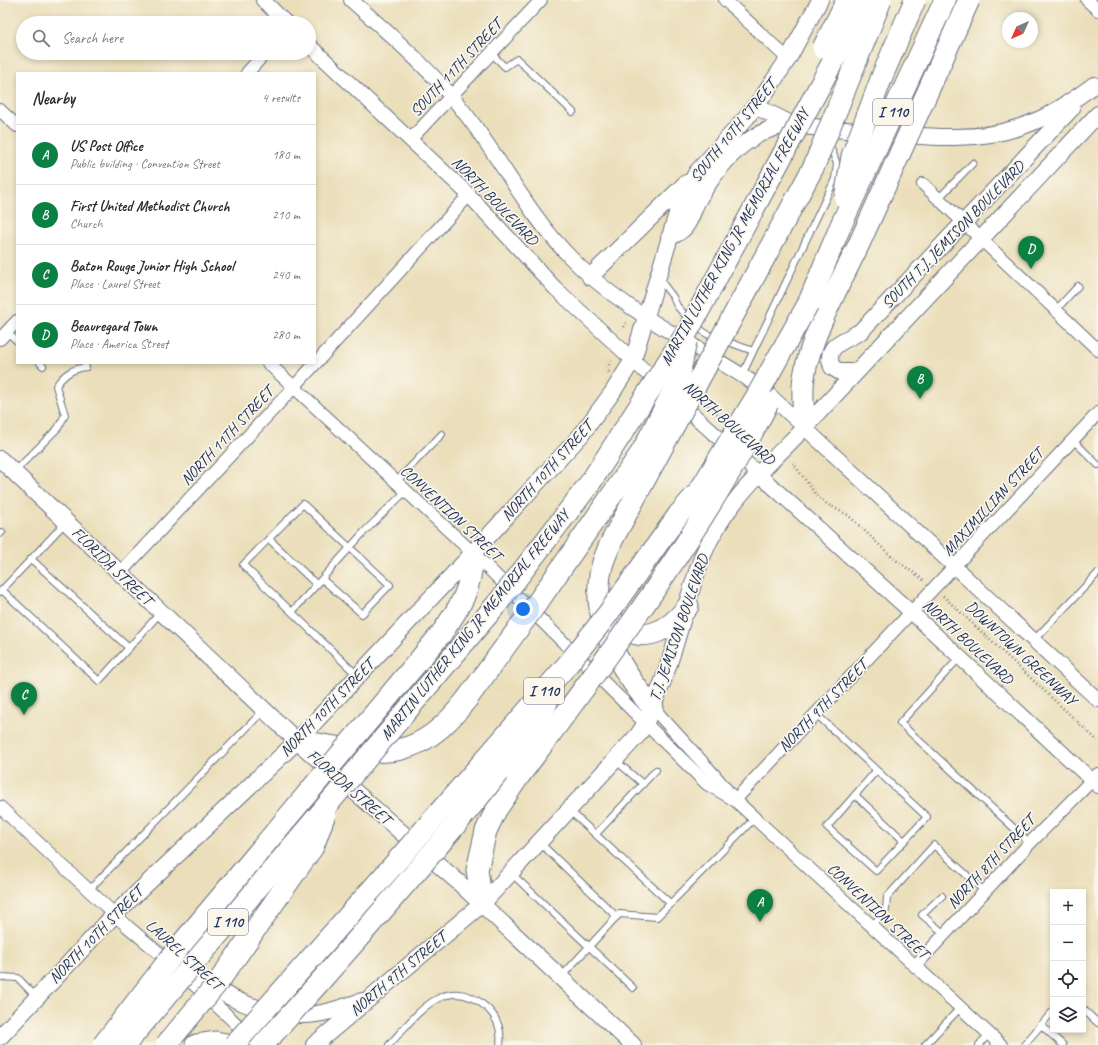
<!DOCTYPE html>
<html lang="en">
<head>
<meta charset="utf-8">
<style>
	body { margin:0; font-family:Caveat,sans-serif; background:#f2f2f3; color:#2b2b33 }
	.controls { position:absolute; right:12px; bottom:12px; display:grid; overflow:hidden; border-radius:0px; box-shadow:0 2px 6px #0003 }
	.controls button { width:36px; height:36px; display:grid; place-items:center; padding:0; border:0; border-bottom:1px solid #e1e1e2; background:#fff; color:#2b2b33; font:20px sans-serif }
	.compass { position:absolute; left:1002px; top:12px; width:36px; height:36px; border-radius:50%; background:#fff; box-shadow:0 2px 6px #0003; rotate:225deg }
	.you { position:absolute; left:523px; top:609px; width:14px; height:14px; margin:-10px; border:3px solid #fff; border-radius:50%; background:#1a73e8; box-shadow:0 0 0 6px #1a73e833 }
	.badge { display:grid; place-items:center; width:26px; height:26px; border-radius:50%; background:#0b8043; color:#fff; font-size:13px; font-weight:700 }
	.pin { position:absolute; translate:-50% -33px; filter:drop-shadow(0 1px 2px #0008) }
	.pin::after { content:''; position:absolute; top:21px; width:14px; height:12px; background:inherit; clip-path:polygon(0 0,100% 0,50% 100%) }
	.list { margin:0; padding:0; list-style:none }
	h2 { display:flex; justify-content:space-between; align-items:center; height:52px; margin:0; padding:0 16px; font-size:17px }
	h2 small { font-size:13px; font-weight:400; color:#7c7c81 }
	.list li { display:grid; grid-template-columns:26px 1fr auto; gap:12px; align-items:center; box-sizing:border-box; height:60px; padding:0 16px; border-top:1px solid #e1e1e2 }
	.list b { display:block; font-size:15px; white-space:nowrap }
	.list p { margin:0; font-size:13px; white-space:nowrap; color:#7c7c81 }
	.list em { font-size:13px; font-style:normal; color:#7c7c81 }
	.icon { flex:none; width:22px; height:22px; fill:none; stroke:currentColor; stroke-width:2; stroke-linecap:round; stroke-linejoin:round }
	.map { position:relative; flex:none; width:1098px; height:1045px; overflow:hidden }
	.search { position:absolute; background:#fff; box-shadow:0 2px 6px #0003; left:16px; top:16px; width:300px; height:44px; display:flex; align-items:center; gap:10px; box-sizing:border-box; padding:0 14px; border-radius:22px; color:#7c7c81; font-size:15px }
	.panel { position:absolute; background:#fff; box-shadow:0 2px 6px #0003; left:16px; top:72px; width:300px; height:292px; border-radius:0px }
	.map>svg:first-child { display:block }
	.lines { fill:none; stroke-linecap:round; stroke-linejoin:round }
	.service-casing { stroke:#646d7f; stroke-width:8 }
	.minor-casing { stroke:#646d7f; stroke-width:14 }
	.tertiary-casing { stroke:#646d7f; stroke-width:16 }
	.secondary-casing { stroke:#646d7f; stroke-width:18 }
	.motorway-casing { stroke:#646d7f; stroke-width:23 }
	.path { stroke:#646d7f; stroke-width:2.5; stroke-dasharray:1 3; stroke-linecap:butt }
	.service { stroke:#fff; stroke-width:6 }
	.minor { stroke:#fff; stroke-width:12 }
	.tertiary { stroke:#fff; stroke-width:14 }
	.secondary { stroke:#fff; stroke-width:16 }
	.motorway { stroke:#fff; stroke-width:21 }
	.motorway-bridge-casing { stroke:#646d7f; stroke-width:23; stroke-linecap:butt }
	.motorway-bridge { stroke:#fff; stroke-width:21 }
	.labels { text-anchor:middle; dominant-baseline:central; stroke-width:3.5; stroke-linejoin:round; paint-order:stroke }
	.shield { fill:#fbf7ec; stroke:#5e6b89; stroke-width:1 }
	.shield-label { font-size:15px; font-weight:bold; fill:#1b2f5e }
	.street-label { font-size:16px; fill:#1b2f5e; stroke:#fbf7ec }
</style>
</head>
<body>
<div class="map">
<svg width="1098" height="1045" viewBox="0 0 1098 1045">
	<rect width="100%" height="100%" fill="#fbf7ec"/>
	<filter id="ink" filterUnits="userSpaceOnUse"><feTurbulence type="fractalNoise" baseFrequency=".025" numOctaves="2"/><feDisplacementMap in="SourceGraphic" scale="8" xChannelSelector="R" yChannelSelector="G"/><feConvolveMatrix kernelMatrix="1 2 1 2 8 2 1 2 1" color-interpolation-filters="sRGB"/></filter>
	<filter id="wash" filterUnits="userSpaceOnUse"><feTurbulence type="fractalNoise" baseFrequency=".012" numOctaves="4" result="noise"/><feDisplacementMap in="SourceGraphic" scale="16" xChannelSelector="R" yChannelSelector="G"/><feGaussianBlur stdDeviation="0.9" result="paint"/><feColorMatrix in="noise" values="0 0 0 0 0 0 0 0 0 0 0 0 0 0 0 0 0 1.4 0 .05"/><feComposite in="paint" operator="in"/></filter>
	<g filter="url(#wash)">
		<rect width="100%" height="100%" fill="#ebdfbb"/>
	</g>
	<g filter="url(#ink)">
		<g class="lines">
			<defs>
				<g id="service">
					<polyline points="491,53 505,67 517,59 573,112"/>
					<polyline points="938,199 973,163"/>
					<polyline points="660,280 673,297 677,306 694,325 707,334 753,351"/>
					<polyline points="1056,310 1078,286"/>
					<polyline points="7,332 17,341"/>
					<polyline points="40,363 43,366"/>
					<polyline points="742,375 835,179 837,164 829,143"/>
					<polyline points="1073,440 1098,465"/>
					<path d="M 14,472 L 58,428 L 65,415 L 56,386 C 64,374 72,369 86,367"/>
					<polyline points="396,482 442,434"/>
					<polyline points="0,534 2,532"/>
					<polyline points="269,539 317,585"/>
					<polyline points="31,559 129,648"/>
					<polyline points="322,579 362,614 390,585 303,504 243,565 358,676"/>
					<polyline points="2,590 99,681 161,612"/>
					<polyline points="0,592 66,522"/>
					<polyline points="292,612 364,532 406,491"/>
					<polyline points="1034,640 1098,573"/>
					<polyline points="960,657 900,723 1030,843"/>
					<polyline points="816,714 927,817 876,871 827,827 876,771"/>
					<polyline points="615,760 643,784"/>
					<polyline points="855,795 904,841"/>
					<polyline points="569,810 671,904"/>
					<polyline points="596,834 656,770"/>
					<polyline points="539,842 617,917"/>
					<polyline points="511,873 633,988"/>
					<polyline points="89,890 264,710"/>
					<polyline points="942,896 922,915 946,935"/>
					<polyline points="872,926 886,910 887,897 934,845 984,891"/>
					<polyline points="0,977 18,978 36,997"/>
					<polyline points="561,977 619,914 657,917 755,818"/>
					<polyline points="1083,1009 1098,1023"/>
					<polyline points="1041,1025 1063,1045"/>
					<path d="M 389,1045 C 415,1017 445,971 486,1007 C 497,1017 502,1030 500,1045"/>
					<polyline points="925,1045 960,1008"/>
					<polyline points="979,1045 989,1034"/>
					<polyline points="1024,1045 1053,1011"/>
				</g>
				<g id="minor">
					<polyline points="725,0 788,59"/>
					<polyline points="1087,0 1098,10"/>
					<polyline points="247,73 265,53"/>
					<polyline points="0,110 17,126"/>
					<polyline points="410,140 541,0"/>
					<polyline points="923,184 1098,350"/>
					<polyline points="0,339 17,321"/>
					<polyline points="268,363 473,553 707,784 735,800"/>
					<polyline points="120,573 294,387 469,195"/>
					<polyline points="653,708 715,776 735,800 1001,1045"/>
					<polyline points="735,800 1098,413"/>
					<polyline points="0,807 127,926 172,964"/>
					<polyline points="915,966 1030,843 1098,774"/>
					<polyline points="185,976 259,1045"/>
				</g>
				<g id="tertiary">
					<polyline points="263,0 286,23"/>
					<path d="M 351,0 C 392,36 435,73 468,117 C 503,163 529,215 570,257 C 625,314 699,345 764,390 L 1098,700"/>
					<polyline points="309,45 469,195 555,288 661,386"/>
					<polyline points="678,401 923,623 1098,786"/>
				</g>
				<g id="secondary">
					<polyline points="755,106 793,125"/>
					<path d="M 669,238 C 673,235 679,233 682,230 C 690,224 693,209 698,200 C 718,166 750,126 793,125 C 823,128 853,131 884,133 C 929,137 976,142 1020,127 C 1048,118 1071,102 1094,85"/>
					<polyline points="590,277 686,183"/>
					<path d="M 855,372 L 840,372 L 832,367 C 823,344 846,341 861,331 L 1072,108"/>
					<polyline points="0,459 297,741 457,881 633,1045"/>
					<path d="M 177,966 C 216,990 254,1016 303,1015 C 323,1015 344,1007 362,1001"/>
					<polyline points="0,1037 115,914 297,741 473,553 581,435 612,393 633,360 681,200 697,172 747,117 766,92 788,59 820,0"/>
					<path d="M 314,1045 L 482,904 L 638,735 C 648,722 653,706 659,691 C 677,647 686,599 703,555 C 724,503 767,466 805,427 L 1098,114"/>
				</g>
				<g id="motorway">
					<polyline points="808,304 841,225"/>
					<path d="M 805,427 C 804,411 801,393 804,377 C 810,336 841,282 859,244"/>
					<path d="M 622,522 C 614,536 606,551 602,566 C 588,618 621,671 653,708"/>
					<path d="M 612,620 C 640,647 668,633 688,606"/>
					<path d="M 441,634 C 462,604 471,590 473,553"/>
					<path d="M 297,741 C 376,752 412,770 467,699"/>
					<polyline points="482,904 477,870 486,831 496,810 517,779"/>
					<polyline points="196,1045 215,1042 232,1045"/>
				</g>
			</defs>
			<use href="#service" class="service-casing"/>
			<use href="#minor" class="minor-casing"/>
			<use href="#tertiary" class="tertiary-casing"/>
			<use href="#secondary" class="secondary-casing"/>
			<use href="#motorway" class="motorway-casing"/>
			<g class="path">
				<polyline points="624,327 627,320"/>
				<polyline points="609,372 607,370 611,359"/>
				<polyline points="705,402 723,419"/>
				<polyline points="793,463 817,496 827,504 848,515 893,558 925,581"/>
				<polyline points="943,596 1098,741"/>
			</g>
			<use href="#service" class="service"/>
			<use href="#minor" class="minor"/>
			<use href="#tertiary" class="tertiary"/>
			<use href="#secondary" class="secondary"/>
			<use href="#motorway" class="motorway"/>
			<defs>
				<g id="motorway-bridge">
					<polyline points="823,48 847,0"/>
					<polyline points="845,198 852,156 883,74 915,0"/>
					<polyline points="841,225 945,0"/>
					<polyline points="859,244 969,0"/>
					<polyline points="622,522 814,166 881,0"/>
					<polyline points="467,699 542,596 641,453 678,382 686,341"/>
					<path d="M 517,779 C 607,658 699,537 768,403"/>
					<polyline points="103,1045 179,947 441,634"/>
					<polyline points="125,1045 501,599 590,483 689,329 866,0"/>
					<polyline points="166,1045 219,981 313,847 325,814"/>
					<polyline points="234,1045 397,861 568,664 607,615 679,514 700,490 755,399 808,304"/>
					<path d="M 263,1045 C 314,989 364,932 414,874 C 460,820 508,765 546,705"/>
				</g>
			</defs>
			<use href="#motorway-bridge" class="motorway-bridge-casing"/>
			<use href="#motorway-bridge" class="motorway-bridge"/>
		</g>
	</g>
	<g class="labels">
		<g class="shield">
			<rect x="873" y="99" width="40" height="26" rx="3"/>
			<rect x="524" y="678" width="40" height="26" rx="3"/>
			<rect x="208" y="909" width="40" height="26" rx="3"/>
		</g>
		<g class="shield-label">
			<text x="893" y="112">I 110</text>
			<text x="544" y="691">I 110</text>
			<text x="228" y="922">I 110</text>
		</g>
		<g class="street-label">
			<text transform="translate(456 68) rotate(-47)">SOUTH 11TH STREET</text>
			<text transform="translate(733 131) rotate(-51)">SOUTH 10TH STREET</text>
			<text transform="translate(495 201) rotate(46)">NORTH BOULEVARD</text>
			<text transform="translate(953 235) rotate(-46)">SOUTH T.J. JEMISON BOULEVARD</text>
			<text transform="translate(735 237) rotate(-61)">MARTIN LUTHER KING JR MEMORIAL FREEWAY</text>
			<text transform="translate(729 423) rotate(42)">NORTH BOULEVARD</text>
			<text transform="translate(227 436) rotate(-47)">NORTH 11TH STREET</text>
			<text transform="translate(547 471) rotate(-48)">NORTH 10TH STREET</text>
			<text transform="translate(993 502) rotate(-47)">MAXIMILLIAN STREET</text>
			<text transform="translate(451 513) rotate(43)">CONVENTION STREET</text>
			<text transform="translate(112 566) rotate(44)">FLORIDA STREET</text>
			<text transform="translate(475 625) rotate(-51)">MARTIN LUTHER KING JR MEMORIAL FREEWAY</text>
			<text transform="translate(679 628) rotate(-71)">T.J. JEMISON BOULEVARD</text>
			<text transform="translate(968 642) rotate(43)">NORTH BOULEVARD</text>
			<text transform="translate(1021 653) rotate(43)">DOWNTOWN GREENWAY</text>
			<text transform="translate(823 706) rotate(-46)">NORTH 9TH STREET</text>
			<text transform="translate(327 708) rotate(-46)">NORTH 10TH STREET</text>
			<text transform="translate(349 787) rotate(41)">FLORIDA STREET</text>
			<text transform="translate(991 862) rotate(-47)">NORTH 8TH STREET</text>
			<text transform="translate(878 911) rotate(43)">CONVENTION STREET</text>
			<text transform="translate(96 935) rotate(-46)">NORTH 10TH STREET</text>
			<text transform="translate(184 955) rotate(42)">LAUREL STREET</text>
			<text transform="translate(398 974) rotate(-40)">NORTH 9TH STREET</text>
		</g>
	</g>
</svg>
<div class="controls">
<button>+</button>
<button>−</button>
<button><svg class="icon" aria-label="locate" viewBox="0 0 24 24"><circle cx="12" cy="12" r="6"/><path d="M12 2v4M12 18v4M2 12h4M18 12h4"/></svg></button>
<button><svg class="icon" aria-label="layers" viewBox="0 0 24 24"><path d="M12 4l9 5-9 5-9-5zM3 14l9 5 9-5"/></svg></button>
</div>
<svg class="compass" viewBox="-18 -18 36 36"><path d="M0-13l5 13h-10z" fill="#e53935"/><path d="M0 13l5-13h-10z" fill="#7c7c81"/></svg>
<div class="you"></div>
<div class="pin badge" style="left:760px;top:922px">A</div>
<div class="pin badge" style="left:920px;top:399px">B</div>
<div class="pin badge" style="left:24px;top:715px">C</div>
<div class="pin badge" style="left:1031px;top:269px">D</div>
<div class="search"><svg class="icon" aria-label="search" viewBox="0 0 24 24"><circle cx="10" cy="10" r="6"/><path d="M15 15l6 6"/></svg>Search here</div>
<section class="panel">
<h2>Nearby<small>4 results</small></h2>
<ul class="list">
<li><span class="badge">A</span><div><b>US Post Office</b><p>Public building · Convention Street</p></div><em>180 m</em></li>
<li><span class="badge">B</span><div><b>First United Methodist Church</b><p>Church</p></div><em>210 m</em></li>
<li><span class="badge">C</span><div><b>Baton Rouge Junior High School</b><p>Place · Laurel Street</p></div><em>240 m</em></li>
<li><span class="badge">D</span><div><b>Beauregard Town</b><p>Place · America Street</p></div><em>280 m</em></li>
</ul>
</section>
</div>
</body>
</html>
